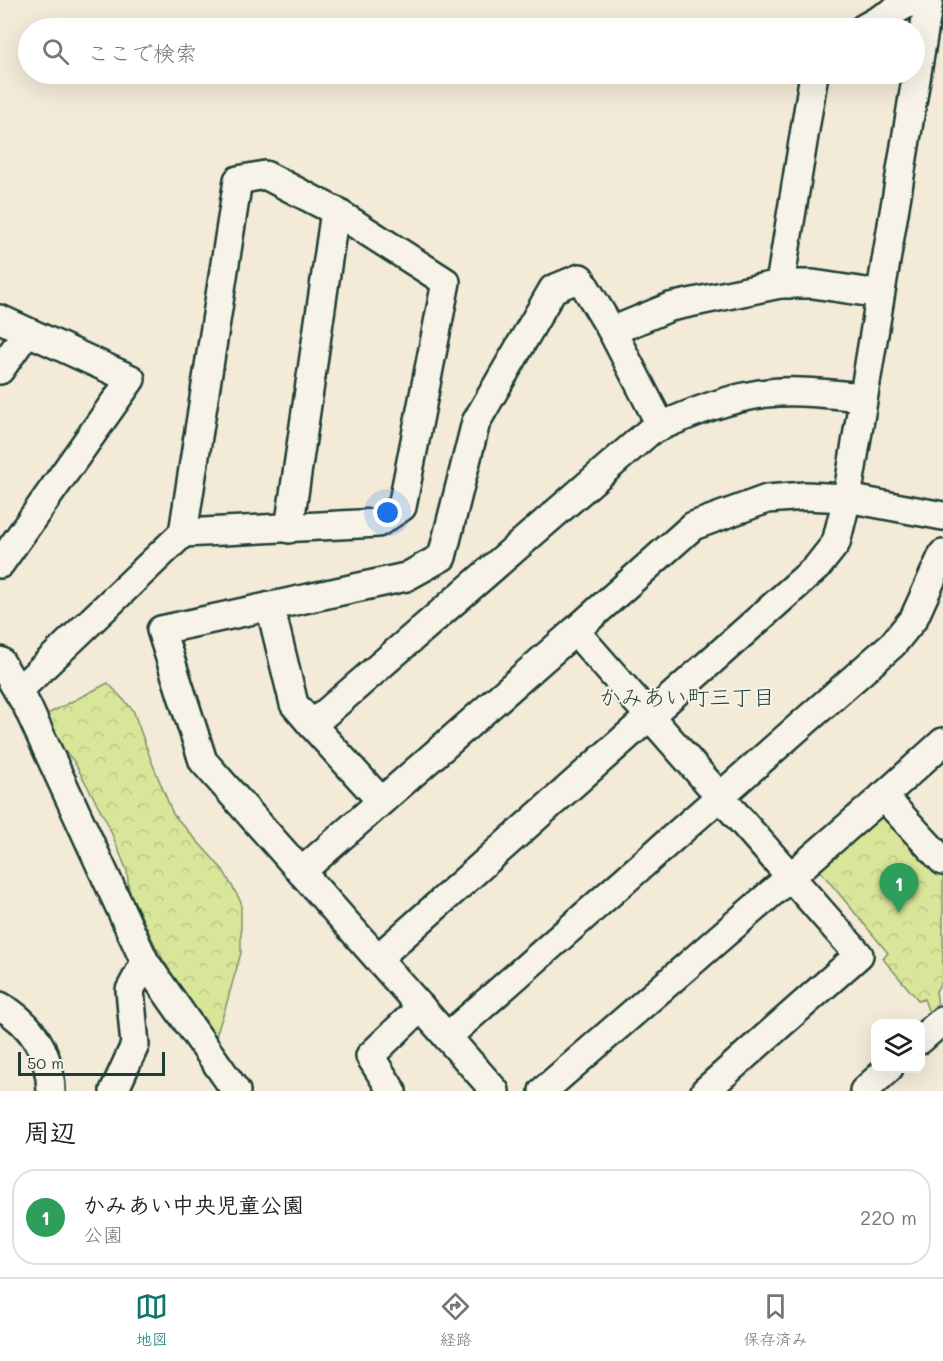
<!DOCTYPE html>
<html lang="ja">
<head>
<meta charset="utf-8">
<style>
	body { margin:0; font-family:Mali,"Klee One",sans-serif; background:#f2f2f2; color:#222 }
	.controls { position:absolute; right:18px; bottom:18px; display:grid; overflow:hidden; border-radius:12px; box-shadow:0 6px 24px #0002 }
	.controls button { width:54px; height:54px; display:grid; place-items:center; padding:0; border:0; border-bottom:2px solid #e0e0e0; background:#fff; color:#222; font:30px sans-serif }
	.scale { position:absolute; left:18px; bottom:15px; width:147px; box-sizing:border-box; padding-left:6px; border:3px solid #1f3d34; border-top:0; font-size:16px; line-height:21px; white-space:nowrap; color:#1f3d34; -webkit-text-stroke:4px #f7f3e8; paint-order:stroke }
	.you { position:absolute; left:388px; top:513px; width:21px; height:21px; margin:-15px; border:4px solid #fff; border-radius:50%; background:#1a73e8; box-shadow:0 0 0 9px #1a73e833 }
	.badge { display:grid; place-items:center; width:39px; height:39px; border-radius:50%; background:#0f766e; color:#fff; font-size:20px; font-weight:700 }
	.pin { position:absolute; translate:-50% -50px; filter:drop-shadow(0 2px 3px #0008) }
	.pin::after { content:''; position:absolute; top:32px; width:21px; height:18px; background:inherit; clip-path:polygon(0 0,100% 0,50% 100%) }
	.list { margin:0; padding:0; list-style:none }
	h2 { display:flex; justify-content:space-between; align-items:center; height:78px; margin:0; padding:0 24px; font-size:26px }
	h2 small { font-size:20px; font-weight:400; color:#767676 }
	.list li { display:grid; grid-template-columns:39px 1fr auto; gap:18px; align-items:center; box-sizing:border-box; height:96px; margin:0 12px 12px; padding:0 12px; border:2px solid #e0e0e0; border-radius:24px }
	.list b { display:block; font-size:22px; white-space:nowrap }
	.list p { margin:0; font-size:20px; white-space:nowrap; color:#767676 }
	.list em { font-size:20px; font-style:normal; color:#767676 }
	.icon { flex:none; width:33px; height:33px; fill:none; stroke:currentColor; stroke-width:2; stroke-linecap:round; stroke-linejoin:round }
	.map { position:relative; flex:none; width:943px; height:1091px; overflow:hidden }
	.search { position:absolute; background:#fff; box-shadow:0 6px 24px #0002; left:18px; right:18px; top:18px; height:66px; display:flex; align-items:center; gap:15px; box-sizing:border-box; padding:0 21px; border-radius:33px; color:#767676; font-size:22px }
	.sheet { height:186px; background:#fff }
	nav { display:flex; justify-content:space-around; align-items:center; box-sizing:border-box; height:84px; border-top:2px solid #e0e0e0; background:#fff; font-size:16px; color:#767676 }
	nav a { display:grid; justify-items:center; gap:3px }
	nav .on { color:#0f766e }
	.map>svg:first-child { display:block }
	.park { fill:url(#park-crowns); stroke:#7c9266; stroke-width:1.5 }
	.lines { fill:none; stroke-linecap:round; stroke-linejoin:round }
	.minor-casing { stroke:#1f3d34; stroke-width:32 }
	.minor { stroke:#f7f3e8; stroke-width:27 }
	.labels { text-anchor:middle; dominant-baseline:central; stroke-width:4.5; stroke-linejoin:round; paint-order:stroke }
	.neighbourhood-label { font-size:22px; fill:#1f3d34; stroke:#f7f3e8 }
</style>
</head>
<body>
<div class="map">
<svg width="943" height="1091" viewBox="0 0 943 1091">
	<defs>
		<pattern id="park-crowns" width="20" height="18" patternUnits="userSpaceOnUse" patternTransform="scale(1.5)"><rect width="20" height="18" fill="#d9e699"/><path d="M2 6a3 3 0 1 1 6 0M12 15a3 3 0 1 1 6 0" fill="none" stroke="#bac684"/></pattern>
	</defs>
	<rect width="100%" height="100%" fill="#f3ead8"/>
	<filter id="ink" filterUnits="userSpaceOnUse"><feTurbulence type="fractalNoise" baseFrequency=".0167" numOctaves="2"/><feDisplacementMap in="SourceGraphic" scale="12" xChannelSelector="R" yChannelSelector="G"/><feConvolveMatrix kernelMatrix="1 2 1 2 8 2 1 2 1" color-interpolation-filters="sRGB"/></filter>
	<g filter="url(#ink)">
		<g class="park">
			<polygon points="108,683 133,710 151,760 173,814 223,870 241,902 241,953 225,1009 210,1054 182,993 156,947 129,890 127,871 107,822 73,760 34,721"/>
			<polygon points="884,807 943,873 943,980 936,991 939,1015 932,1021 924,999 919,1001 883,959 888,953 817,867"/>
		</g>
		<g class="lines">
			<defs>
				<g id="minor">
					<polyline points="929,0 847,498 943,516"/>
					<polyline points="864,28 914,0"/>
					<polygon points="265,175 335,211 446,282 402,507 378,523 183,533 238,180"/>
					<polyline points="780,284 813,284 880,294"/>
					<polyline points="0,319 131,379 0,564"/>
					<polyline points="612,331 661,426"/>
					<polyline points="0,370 27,332"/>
					<polyline points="289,529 335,211"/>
					<polyline points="270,606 294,704 312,725"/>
					<polyline points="0,661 27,706 145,962 236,1091"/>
					<polyline points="18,691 183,533"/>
					<polyline points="883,796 943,861"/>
					<path d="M 381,801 L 312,725 L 650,431 C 688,414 736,394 779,392 C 807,390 836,395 863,397"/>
					<polyline points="301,872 575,631 859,955 705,1091"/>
					<polyline points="378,958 817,567 836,543 847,498 805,496 767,499 693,526 575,631"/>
					<path d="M 0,1006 C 33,1024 50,1054 51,1091"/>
					<polyline points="447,1037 893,644 914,618 943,554"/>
					<polyline points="920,1040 943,1020"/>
					<polyline points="114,1091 135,1045 130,990 145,962"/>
					<polyline points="392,1091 370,1056 421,1007"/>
					<polyline points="495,1091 203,761 161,630 406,577 442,557 476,422 553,289 580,278 612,331 670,307 780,284 814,74"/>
					<polyline points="543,1091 888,792 943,742"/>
					<polyline points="864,1091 889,1068"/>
				</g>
			</defs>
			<use href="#minor" class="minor-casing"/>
			<use href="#minor" class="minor"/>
		</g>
	</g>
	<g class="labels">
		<g class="neighbourhood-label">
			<text x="687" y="696">かみあい町三丁目</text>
		</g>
	</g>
</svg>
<div class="controls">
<button><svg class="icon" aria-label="layers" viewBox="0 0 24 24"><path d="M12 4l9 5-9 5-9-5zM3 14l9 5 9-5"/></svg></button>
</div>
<div class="scale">50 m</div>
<div class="you"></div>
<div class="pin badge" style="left:899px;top:913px;background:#2e9e5b">1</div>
<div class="search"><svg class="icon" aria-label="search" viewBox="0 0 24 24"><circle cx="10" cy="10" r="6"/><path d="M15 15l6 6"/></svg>ここで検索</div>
</div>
<section class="sheet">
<h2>周辺<small></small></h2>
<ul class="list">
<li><span class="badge" style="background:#2e9e5b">1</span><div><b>かみあい中央児童公園</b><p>公園</p></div><em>220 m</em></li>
</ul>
</section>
<nav>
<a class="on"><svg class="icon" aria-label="map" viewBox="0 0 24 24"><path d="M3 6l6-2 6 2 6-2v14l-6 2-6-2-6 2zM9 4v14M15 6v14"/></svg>地図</a>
<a><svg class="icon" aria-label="directions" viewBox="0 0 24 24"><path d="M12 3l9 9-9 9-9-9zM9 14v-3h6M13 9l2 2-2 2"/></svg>経路</a>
<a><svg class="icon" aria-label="saved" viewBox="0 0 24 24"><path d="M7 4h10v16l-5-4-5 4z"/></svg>保存済み</a>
</nav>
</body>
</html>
